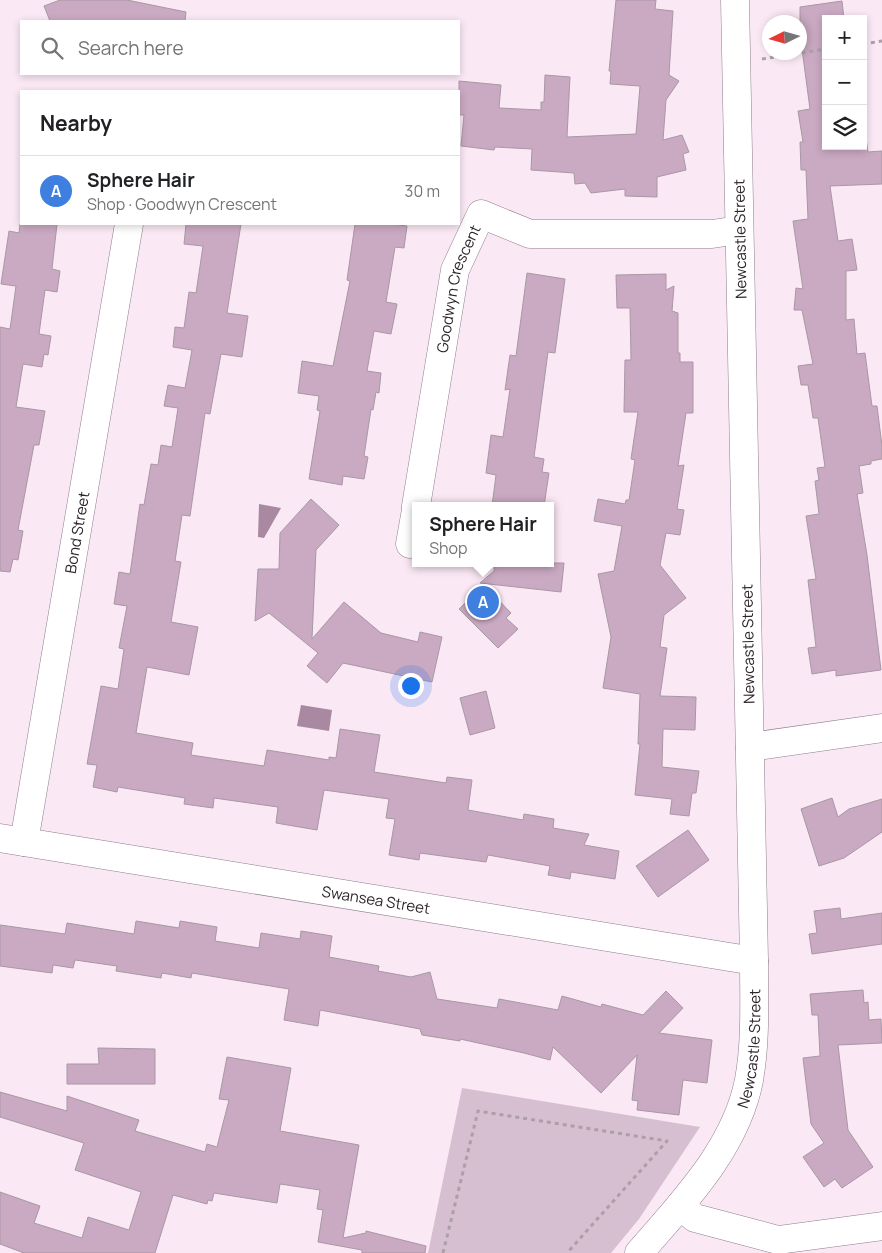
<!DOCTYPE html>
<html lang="en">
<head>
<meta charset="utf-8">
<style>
	body { margin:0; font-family:Manrope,sans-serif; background:#f2f2f2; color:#202124 }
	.controls { position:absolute; right:15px; top:15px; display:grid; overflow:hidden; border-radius:0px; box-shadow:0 2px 8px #0003 }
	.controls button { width:45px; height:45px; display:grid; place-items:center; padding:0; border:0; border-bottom:1px solid #e0e0e0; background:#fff; color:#202124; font:25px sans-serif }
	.compass { position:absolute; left:762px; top:15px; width:45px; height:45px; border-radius:50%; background:#fff; box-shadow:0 2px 8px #0003; rotate:265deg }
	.you { position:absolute; left:410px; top:685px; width:18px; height:18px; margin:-12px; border:4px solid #fff; border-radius:50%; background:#1a73e8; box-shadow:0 0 0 8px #1a73e833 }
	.badge { display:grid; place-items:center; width:32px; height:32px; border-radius:50%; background:#0f766e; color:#fff; font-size:16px; font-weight:700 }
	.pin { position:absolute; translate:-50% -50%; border:2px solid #fff; box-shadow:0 1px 5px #0006 }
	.popup { position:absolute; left:412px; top:502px; width:142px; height:65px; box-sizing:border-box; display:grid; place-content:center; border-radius:0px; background:#fff; filter:drop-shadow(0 1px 4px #0005); font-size:16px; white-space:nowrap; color:#757577 }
	.popup b { font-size:19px; color:#202124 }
	.popup::after { content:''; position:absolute; left:50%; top:100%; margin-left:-10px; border:10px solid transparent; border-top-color:#fff }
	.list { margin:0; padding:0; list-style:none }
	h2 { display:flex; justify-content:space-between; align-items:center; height:65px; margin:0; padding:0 20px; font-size:21px }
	h2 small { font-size:16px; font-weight:400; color:#757577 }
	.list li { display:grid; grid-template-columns:32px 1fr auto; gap:15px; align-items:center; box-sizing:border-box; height:70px; padding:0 20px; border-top:1px solid #e0e0e0 }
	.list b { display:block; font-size:19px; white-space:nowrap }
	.list p { margin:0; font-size:16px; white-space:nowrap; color:#757577 }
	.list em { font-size:16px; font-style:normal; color:#757577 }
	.icon { flex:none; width:28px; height:28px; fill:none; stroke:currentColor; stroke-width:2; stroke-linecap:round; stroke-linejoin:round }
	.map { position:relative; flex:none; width:882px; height:1253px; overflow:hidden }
	.search { position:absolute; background:#fff; box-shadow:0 2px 8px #0003; left:20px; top:20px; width:440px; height:55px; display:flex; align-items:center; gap:12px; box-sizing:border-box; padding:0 18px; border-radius:0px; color:#757577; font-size:19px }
	.panel { position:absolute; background:#fff; box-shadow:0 2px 8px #0003; left:20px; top:90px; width:440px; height:135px; border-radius:0px }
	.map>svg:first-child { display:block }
	.green { fill:#d6bfd0 }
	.water { fill:#a889a1 }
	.building { fill:#caa9c2; stroke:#a898a4 }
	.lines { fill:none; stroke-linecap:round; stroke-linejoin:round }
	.minor-casing { stroke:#8e7e8a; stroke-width:29 }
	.path { stroke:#ad9fa9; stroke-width:3; stroke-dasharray:4 4; stroke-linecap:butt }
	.minor { stroke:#fff; stroke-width:28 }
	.labels { text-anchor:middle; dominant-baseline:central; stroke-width:4; stroke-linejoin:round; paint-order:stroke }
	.street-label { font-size:15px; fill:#2d262b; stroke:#fff }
</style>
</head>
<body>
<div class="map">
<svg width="882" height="1253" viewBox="0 0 882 1253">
	<rect width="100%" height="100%" fill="#fae8f5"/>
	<polygon class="green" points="462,1088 700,1127 639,1219 611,1253 428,1253"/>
	<g class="water">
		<polygon points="259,504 281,508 264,538 258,537"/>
		<polygon points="301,705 332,710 329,731 297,726"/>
	</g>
	<g class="building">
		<polygon points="60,0 127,0 186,12 185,21 50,21 44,6"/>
		<polygon points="616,0 656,0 655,9 673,11 669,75 679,81 666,100 663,140 682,135 689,152 683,154 686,170 657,177 657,197 625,196 625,189 591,193 585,183 575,184 574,173 531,170 532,149 495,147 494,150 461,146 464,115 459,115 459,81 501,85 499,108 541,110 541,102 544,102 545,75 570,77 567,137 636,134 640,86 610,84 611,71 609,71"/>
		<polygon points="842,1 844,19 826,19 826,146 863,146 863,118 868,152 882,151 882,184 830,186 838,241 852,239 857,270 846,271 846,320 854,319 857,354 865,353 872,406 877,406 882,446 882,459 871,461 871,464 859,466 863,493 857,494 867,555 881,670 836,676 836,670 812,674 808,648 816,647 808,580 816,579 806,516 819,514 815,481 819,480 817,468 825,467 818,418 813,418 808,385 801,385 798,366 813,364 802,310 794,310 796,288 803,289 793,221 808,219 806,170 801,170 800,142 803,142 798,111 810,109 800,34 800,7"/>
		<polygon points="20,224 57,224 52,269 60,271 57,292 45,290 39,334 51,336 48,355 44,354 42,367 23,364 16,407 45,411 39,445 34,445 18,530 23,531 18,560 13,559 10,572 0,571 0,327 10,329 16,286 1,284 9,231 19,233"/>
		<polygon points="186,224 241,224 227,313 248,316 242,357 221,354 210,414 205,413 190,516 182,515 175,561 181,562 171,622 198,627 189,675 147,667 136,733 193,743 191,755 264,766 267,750 329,760 329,757 336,758 340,729 380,735 374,772 446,783 447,777 472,780 468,810 523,820 524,814 554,819 553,828 589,834 584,845 619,851 615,879 571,872 570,879 548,875 550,866 488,855 486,862 420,853 419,860 389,855 395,819 386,818 389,799 324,790 317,830 276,823 278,807 214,798 213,808 184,804 185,798 118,787 117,792 93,787 97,765 87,764 101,686 118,689 124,649 119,648 127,606 114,604 119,572 130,574 140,504 144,505 151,464 158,465 161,445 172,447 178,408 164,406 168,385 185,388 192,350 173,347 175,327 184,328 189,292 196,293 203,246 184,244"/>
		<polygon points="355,224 390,224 407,226 404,248 395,247 386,302 397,304 391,334 374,331 367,371 381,373 379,393 376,392 373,410 371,409 364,456 368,457 364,479 343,476 342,485 309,479 320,411 317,410 319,396 298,393 302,361 333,366 350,281 347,280"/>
		<polygon points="527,273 565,279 555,353 548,352 534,457 544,459 542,472 549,473 544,506 492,506 496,475 486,473 491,435 503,437 510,389 505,390 510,355 516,356"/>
		<polygon points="666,274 666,290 674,286 672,311 678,313 678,353 680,353 680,362 693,362 693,413 686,413 678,466 684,465 677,509 684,510 680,535 666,533 660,565 686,598 664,615 660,647 667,648 660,696 696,697 695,730 663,729 662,767 699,771 696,793 692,793 689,816 670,814 672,799 635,795 640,744 638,744 640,694 603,688 611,637 598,574 614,571 622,526 594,521 598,499 625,504 626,500 629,500 635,460 631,459 638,412 624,412 625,360 631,360 630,308 617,308 616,275"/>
		<polygon points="311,499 339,525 316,550 312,639 344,602 381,633 418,642 420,632 442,637 432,682 343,663 327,683 307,666 318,653 269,613 255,621 258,569 279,569 280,533"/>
		<polygon points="495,563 564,563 561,592 480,583 494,571"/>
		<polygon points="484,585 511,613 506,618 518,629 498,648 459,609"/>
		<polygon points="486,691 495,728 470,735 460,698"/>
		<polygon points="832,798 838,817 849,809 882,799 882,832 844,858 819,866 801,809"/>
		<polygon points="688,830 709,860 658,897 636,866"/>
		<polygon points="840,908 841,919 882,913 882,944 812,954 809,934 817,933 814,911"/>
		<polygon points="136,921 179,928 180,921 217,927 215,941 259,948 261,933 300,939 301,931 332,936 329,957 379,966 378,971 411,977 430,972 437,999 497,1008 499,999 558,1010 562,996 601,1007 602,1004 643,1015 666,991 683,1008 659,1033 712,1040 707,1083 683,1080 679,1115 637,1110 638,1101 632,1100 637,1055 601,1093 553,1047 550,1060 524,1053 460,1039 460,1041 422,1035 420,1029 320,1010 318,1026 284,1020 289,989 192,973 191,978 162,973 161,978 116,971 117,966 75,960 73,968 53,965 52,973 0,966 0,925 65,934 67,923 134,934"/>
		<polygon points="863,990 864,1003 868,1002 869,1020 881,1019 882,1043 838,1045 848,1130 873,1167 842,1188 835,1179 824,1187 803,1157 824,1143 811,1124 803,1058 820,1056 818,1015 812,1015 810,994"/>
		<polygon points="98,1048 155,1049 155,1084 67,1084 67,1064 99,1064"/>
		<polygon points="227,1057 291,1068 280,1131 359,1145 343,1238 366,1233 366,1231 426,1246 425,1253 362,1253 362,1250 318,1242 323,1210 317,1209 320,1190 280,1184 277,1203 214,1193 212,1201 208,1200 207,1204 173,1195 155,1253 24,1253 0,1244 0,1192 40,1206 34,1223 82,1238 88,1217 129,1230 141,1192 75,1170 84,1143 0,1117 0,1092 67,1111 67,1096 139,1120 135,1131 205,1152 207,1144 217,1147 229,1100 219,1099"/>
	</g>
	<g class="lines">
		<defs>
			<g id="minor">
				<path id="s1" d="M 416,506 L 455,270 L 481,214 L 530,234 L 712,234 L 739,230"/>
				<polyline points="410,544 416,510"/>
				<polyline points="750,747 882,728"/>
				<path id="s2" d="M 0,838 L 754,961"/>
				<path id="s3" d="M 24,842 L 129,224"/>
				<polyline points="680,1206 695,1218 778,1240 882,1226"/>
				<path id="s4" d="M 639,1253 C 683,1202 736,1148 749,1080 C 756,1041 754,1001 754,961 L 735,0"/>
			</g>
		</defs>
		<use href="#minor" class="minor-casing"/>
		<g class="path">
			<polyline points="863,44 882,41"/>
			<polyline points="762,59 826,49"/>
			<polyline points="443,1253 478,1111 667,1141 567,1253"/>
		</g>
		<use href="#minor" class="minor"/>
	</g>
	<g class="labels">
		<g class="street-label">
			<text transform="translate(740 239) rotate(-91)">Newcastle Street</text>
			<text stroke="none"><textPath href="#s1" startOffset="222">Goodwyn Crescent</textPath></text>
			<text stroke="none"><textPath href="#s3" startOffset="314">Bond Street</textPath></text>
			<text transform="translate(748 644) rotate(-91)">Newcastle Street</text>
			<text stroke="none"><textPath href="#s2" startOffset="381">Swansea Street</textPath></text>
			<text stroke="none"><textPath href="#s4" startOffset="239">Newcastle Street</textPath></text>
		</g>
	</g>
</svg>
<div class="controls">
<button>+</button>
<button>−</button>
<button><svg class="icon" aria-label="layers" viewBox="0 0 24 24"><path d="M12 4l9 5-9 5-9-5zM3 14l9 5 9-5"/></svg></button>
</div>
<svg class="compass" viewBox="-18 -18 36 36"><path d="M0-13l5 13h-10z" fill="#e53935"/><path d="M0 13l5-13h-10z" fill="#757577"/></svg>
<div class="you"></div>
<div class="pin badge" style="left:483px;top:602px;background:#3f7fe0">A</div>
<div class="popup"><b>Sphere Hair</b>Shop</div>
<div class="search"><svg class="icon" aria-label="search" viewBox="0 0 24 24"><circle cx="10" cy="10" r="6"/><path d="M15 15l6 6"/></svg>Search here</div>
<section class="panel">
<h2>Nearby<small></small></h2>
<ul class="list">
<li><span class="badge" style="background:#3f7fe0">A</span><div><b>Sphere Hair</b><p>Shop · Goodwyn Crescent</p></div><em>30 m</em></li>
</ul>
</section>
</div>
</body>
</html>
